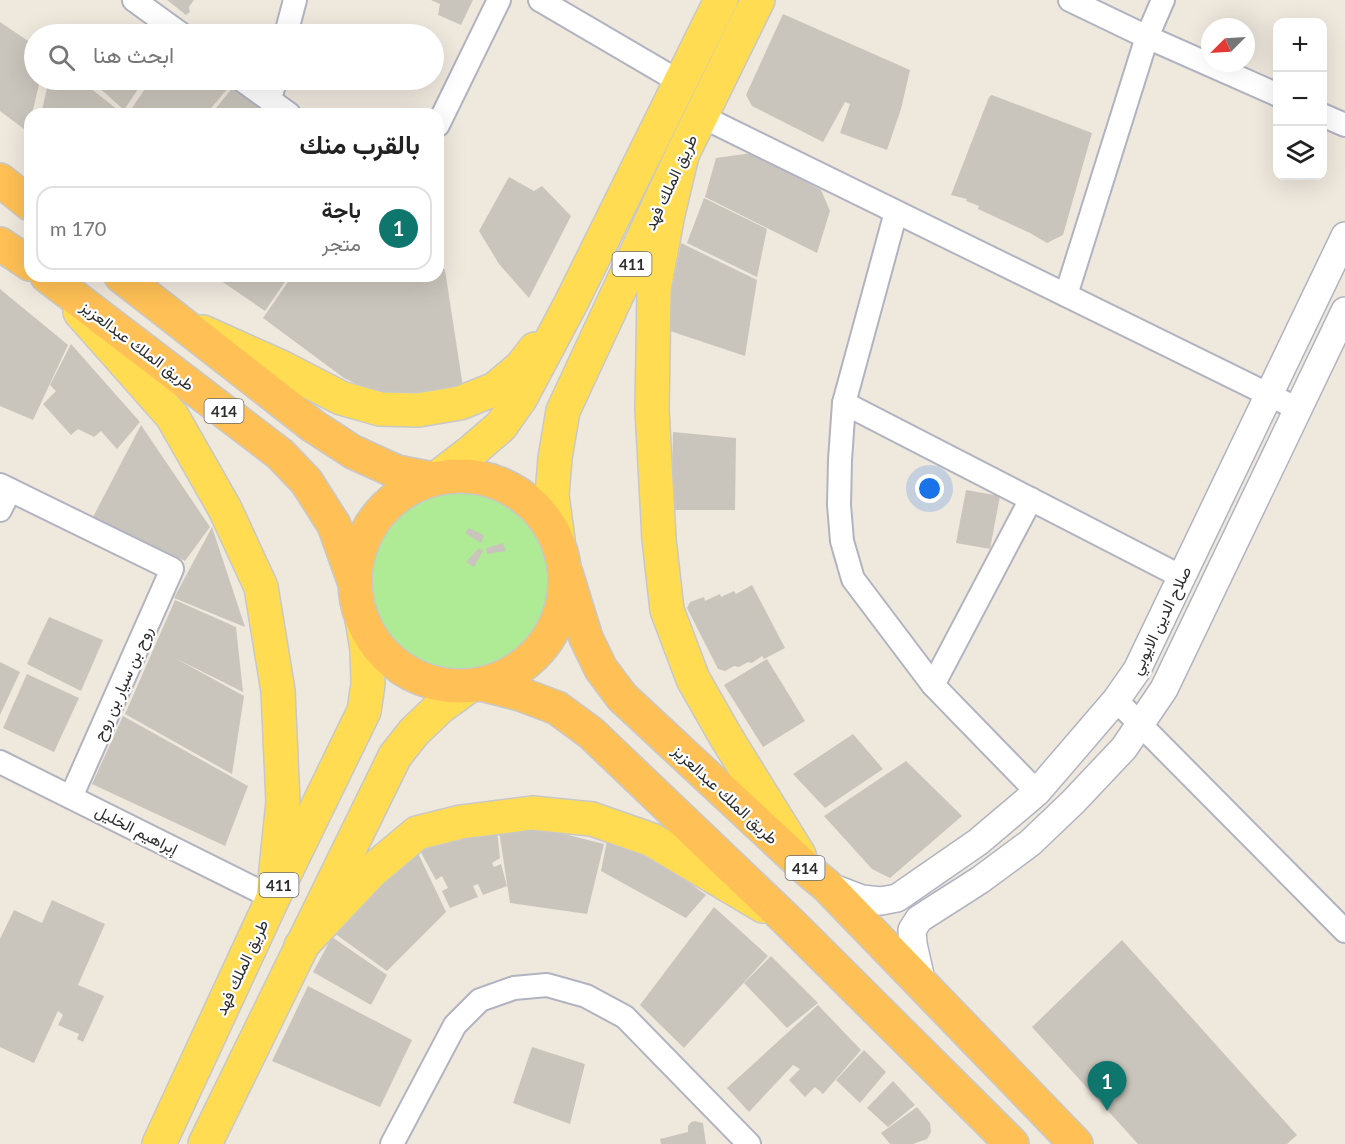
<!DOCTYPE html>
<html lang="ar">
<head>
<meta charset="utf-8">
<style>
	body { margin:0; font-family:Lato,Vazirmatn,sans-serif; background:#f6f6f6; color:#222; direction:rtl }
	.controls { position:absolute; right:18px; top:18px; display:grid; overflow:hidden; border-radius:12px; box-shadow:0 6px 24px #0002 }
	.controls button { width:54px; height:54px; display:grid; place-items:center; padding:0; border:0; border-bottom:2px solid #e0e0e0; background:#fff; color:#222; font:30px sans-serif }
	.compass { position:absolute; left:1201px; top:18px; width:54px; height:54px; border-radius:50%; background:#fff; box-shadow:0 6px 24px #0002; rotate:246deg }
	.you { position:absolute; left:930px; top:489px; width:21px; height:21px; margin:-15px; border:4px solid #fff; border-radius:50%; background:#1a73e8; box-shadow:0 0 0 9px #1a73e833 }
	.badge { display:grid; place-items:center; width:39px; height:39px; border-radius:50%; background:#0f766e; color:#fff; font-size:20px; font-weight:700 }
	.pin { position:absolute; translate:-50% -50px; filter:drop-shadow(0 2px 3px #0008) }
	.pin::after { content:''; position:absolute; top:32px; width:21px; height:18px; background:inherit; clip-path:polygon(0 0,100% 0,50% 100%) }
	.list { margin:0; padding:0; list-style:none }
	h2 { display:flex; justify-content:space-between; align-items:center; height:78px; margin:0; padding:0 24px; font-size:26px }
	h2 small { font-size:20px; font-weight:400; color:#767676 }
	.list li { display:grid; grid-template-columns:39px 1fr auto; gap:18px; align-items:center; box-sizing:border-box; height:84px; margin:0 12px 12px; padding:0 12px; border:2px solid #e0e0e0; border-radius:18px }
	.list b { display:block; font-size:22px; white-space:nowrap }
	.list p { margin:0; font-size:20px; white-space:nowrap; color:#767676 }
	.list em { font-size:20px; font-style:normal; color:#767676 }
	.icon { flex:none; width:33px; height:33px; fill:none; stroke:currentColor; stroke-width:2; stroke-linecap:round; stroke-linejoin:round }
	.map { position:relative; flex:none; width:1345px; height:1144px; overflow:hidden; direction:ltr }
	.search { position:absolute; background:#fff; box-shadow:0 6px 24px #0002; left:24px; top:24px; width:420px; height:66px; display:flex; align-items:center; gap:15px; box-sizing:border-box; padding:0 21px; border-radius:33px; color:#767676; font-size:22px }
	.panel { position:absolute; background:#fff; box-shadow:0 6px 24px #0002; left:24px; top:108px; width:420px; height:174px; border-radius:18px; direction:rtl }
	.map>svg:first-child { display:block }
	.green { fill:#afeb94 }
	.building { fill:#cac5bc }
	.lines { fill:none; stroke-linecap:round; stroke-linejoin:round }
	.minor-casing { stroke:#b1b3c1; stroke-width:26 }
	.tertiary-casing { stroke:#b1b3c1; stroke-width:30 }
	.primary-casing { stroke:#c8c8c8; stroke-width:36 }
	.trunk-casing { stroke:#c8c8c8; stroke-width:36 }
	.minor { stroke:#fff; stroke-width:22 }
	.tertiary { stroke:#fff; stroke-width:27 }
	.primary { stroke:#ffdc52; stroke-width:33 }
	.trunk { stroke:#ffc155; stroke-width:33 }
	.labels { text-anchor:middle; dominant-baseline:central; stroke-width:4.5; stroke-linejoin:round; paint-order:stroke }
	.shield { fill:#fff; stroke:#6b6b6b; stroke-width:1.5 }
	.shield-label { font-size:15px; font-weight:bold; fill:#2c2c2c }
	.street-label { font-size:16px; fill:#2c2c2c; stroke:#fff }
</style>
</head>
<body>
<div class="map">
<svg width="1345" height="1144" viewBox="0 0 1345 1144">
	<rect width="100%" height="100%" fill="#efe8dd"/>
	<polygon class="green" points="447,488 488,489 522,507 546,535 557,578 554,608 536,643 497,668 460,677 440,676 411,664 385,644 366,617 361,588 366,559 376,533 403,504"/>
	<g class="building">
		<polygon points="167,0 194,0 189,7 190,12 186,15"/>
		<polygon points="431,0 473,0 461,25 438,15 440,4"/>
		<polygon points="783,14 910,70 901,109 887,150 840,133 850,104 845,102 823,142 752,106 746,95"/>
		<polygon points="0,22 34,45 34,80 40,80 32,114 30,114 30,123 28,132 0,111"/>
		<polygon points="135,25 147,34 128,34"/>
		<polygon points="49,80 80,80 123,114 41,114"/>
		<polygon points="96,80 144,80 124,110 94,83"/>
		<polygon points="151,80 219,80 229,87 206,114 128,114"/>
		<polygon points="234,86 269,114 211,114"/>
		<polygon points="992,95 1092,133 1063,235 1047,243 1030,233 978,209 979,206 966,201 967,199 951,195 989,97"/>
		<polygon points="752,153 821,190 830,211 817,253 705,197 716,158"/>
		<polygon points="509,177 534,191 542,186 571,216 529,298 499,264 479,231"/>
		<polygon points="704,198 767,229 757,277 687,243"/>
		<polygon points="681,243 757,280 745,356 664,329"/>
		<polygon points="438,263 445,270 463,387 385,398 344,378 263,318 292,276 438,276"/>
		<polygon points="214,276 289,276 265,311"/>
		<polygon points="0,289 68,345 33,420 0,406"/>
		<polygon points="71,344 140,422 117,449 101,431 94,437 78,429 71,435 43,404 56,391 50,385"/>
		<polygon points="141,425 210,527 185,561 93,517"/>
		<polygon points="673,432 736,438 735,510 671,510"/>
		<polygon points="966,490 1000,496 990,549 956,543"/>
		<polygon points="212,527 245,627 174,598"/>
		<polygon points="469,528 484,535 481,543 465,533"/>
		<polygon points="503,543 506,551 487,554 486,548"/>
		<polygon points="479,548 483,551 474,567 466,562"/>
		<polygon points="752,585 785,648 764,659 762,656 752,663 748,662 739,667 734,666 725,671 718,669 687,608 690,602 704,597 705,601 720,594 721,597 734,591 736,594"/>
		<polygon points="175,600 236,627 243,692 175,658 244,696 232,774 125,714"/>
		<polygon points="49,617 103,640 81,691 27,664"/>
		<polygon points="767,659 805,721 763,747 724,685"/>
		<polygon points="0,662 20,672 0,715"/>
		<polygon points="27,674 79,698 54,752 3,728"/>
		<polygon points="123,716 248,786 225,846 92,784"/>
		<polygon points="853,734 883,769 825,808 793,774"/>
		<polygon points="906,761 962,816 890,878 872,869 824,816"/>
		<polygon points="496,821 500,858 492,863 494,867 501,864 507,886 483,895 478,884 473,886 478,897 450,908 442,891 448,888 442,876 436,880 418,847"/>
		<polygon points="548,830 604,844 587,914 510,903 499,831"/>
		<polygon points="607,841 659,861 706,895 686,918 601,871"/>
		<polygon points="417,851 446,912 387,971 334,933"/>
		<polygon points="52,900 105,924 78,985 104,996 83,1042 77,1039 79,1034 58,1025 63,1015 58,1011 34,1063 0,1047 0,939 14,910 42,923"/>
		<polygon points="714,907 768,956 684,1048 640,1005"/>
		<polygon points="332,937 387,975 371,1005 313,972"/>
		<polygon points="1122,940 1297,1135 1287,1144 1138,1144 1032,1027"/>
		<polygon points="771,956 818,1003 787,1028 744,983"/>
		<polygon points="308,986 412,1040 380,1107 272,1061"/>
		<polygon points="818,1005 861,1050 823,1094 815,1087 805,1097 789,1080 800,1069 793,1065 749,1112 727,1088"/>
		<polygon points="532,1047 585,1064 570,1124 513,1103"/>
		<polygon points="864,1050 886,1072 860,1103 836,1080"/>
		<polygon points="893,1081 915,1105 888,1127 867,1108"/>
		<polygon points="917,1107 930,1123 931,1132 927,1139 913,1144 890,1144 881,1133"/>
		<polygon points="695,1121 703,1123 706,1144 661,1144 660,1139 688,1132 688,1126 691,1122"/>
	</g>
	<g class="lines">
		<defs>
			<g id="minor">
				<polyline points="134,0 181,34"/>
				<polyline points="540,0 680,82"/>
				<polyline points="1070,0 1147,37 1278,95"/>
				<polyline points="286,34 295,0"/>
				<polyline points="242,80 289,114"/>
				<polyline points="270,100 275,80"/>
				<polyline points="1322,115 1345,125"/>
				<polyline points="701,116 1298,409"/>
				<polyline points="438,125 499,0"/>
				<polyline points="896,212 844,403 840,460 839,505 842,541 853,579 933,685 1037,792"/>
				<polyline points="1066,295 1147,37 1163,0"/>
				<polyline points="844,403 1182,577"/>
				<polyline points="0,485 172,569 71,797"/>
				<polyline points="0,510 10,490"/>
				<polyline points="933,685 1031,499"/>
				<polyline points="1116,700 1345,931"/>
				<polyline points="0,762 273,898"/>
				<polyline points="392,1144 455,1025 480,1000 514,988 547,985 586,996 625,1017 749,1144"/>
			</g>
			<g id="tertiary">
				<polyline points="828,886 862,899 881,901 897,898 978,842 1037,792 1116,700 1137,670 1345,236"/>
				<polyline points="922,984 913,944 912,930 919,919 980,880 1030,843 1073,802 1124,748 1164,689 1345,311"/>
			</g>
			<g id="primary">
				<polyline points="682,155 668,214 654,289 652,409 659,539 667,610 693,679 726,737 799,855"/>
				<polyline points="80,312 172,416 225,509 261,587 278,691 283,802 273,898"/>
				<polyline points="203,332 281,367 341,398 380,409 418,410 460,403 495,389 521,367 535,349"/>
				<polyline points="438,477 472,451 501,426 520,399 571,303 721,0"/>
				<polyline points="558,540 552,495 555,458 563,411 682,155 758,0"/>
				<polyline points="301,946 373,870 417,833 461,822 532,813 592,819 652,840 763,906"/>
				<polyline points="159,1144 273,898 364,711 368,684 367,650 362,619"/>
				<polyline points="205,1144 395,756 414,732 439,708 468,687"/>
			</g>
			<g id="trunk">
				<polyline points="0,180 30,204"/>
				<polyline points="0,244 30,264"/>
				<polyline points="47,276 280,454 306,481 334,525 354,581"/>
				<polyline points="121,276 313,426 353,452 397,472 433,479"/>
				<circle cx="460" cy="581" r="105"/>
				<polyline points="566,573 586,638 601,669 622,697 810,872 826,885 1076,1144"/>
				<polyline points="481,684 520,694 557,708 591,733 789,922 1012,1144"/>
			</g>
		</defs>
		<use href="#minor" class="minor-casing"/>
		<use href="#tertiary" class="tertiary-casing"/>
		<use href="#primary" class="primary-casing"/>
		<use href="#trunk" class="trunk-casing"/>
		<use href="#minor" class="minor"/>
		<use href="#tertiary" class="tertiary"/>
		<use href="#primary" class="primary"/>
		<use href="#trunk" class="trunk"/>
	</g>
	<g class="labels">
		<g class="shield">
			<rect x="612.5" y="252" width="39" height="24" rx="4.5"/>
			<rect x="204.5" y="399" width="39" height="24" rx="4.5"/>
			<rect x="785.5" y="856" width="39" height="24" rx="4.5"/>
			<rect x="259.5" y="873" width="39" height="24" rx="4.5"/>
		</g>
		<g class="shield-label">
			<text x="632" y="264">411</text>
			<text x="224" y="411">414</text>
			<text x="805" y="868">414</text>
			<text x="279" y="885">411</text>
		</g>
		<g class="street-label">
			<text transform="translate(670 182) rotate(-65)">طريق الملك فهد</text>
			<text transform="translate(138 345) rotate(37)">طريق الملك عبدالعزيز</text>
			<text transform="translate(1160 620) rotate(-64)">صلاح الدين الايوبي</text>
			<text transform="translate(122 683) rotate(-66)">روح بن سيار بن روح</text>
			<text transform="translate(726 794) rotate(43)">طريق الملك عبدالعزيز</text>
			<text transform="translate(137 829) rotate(27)">إبراهيم الخليل</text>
			<text transform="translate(241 967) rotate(-65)">طريق الملك فهد</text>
		</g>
	</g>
</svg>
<div class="controls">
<button>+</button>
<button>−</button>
<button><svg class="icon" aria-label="layers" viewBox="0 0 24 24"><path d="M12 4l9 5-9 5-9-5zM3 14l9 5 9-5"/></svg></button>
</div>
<svg class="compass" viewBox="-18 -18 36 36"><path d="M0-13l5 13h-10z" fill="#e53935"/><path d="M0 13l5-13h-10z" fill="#767676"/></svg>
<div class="you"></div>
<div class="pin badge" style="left:1107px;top:1111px">1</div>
<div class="search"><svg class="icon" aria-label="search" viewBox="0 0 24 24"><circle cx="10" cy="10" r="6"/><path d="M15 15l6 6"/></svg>ابحث هنا</div>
<section class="panel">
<h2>بالقرب منك<small></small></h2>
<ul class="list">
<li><span class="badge">1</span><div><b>باجة</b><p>متجر</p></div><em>170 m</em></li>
</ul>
</section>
</div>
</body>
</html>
